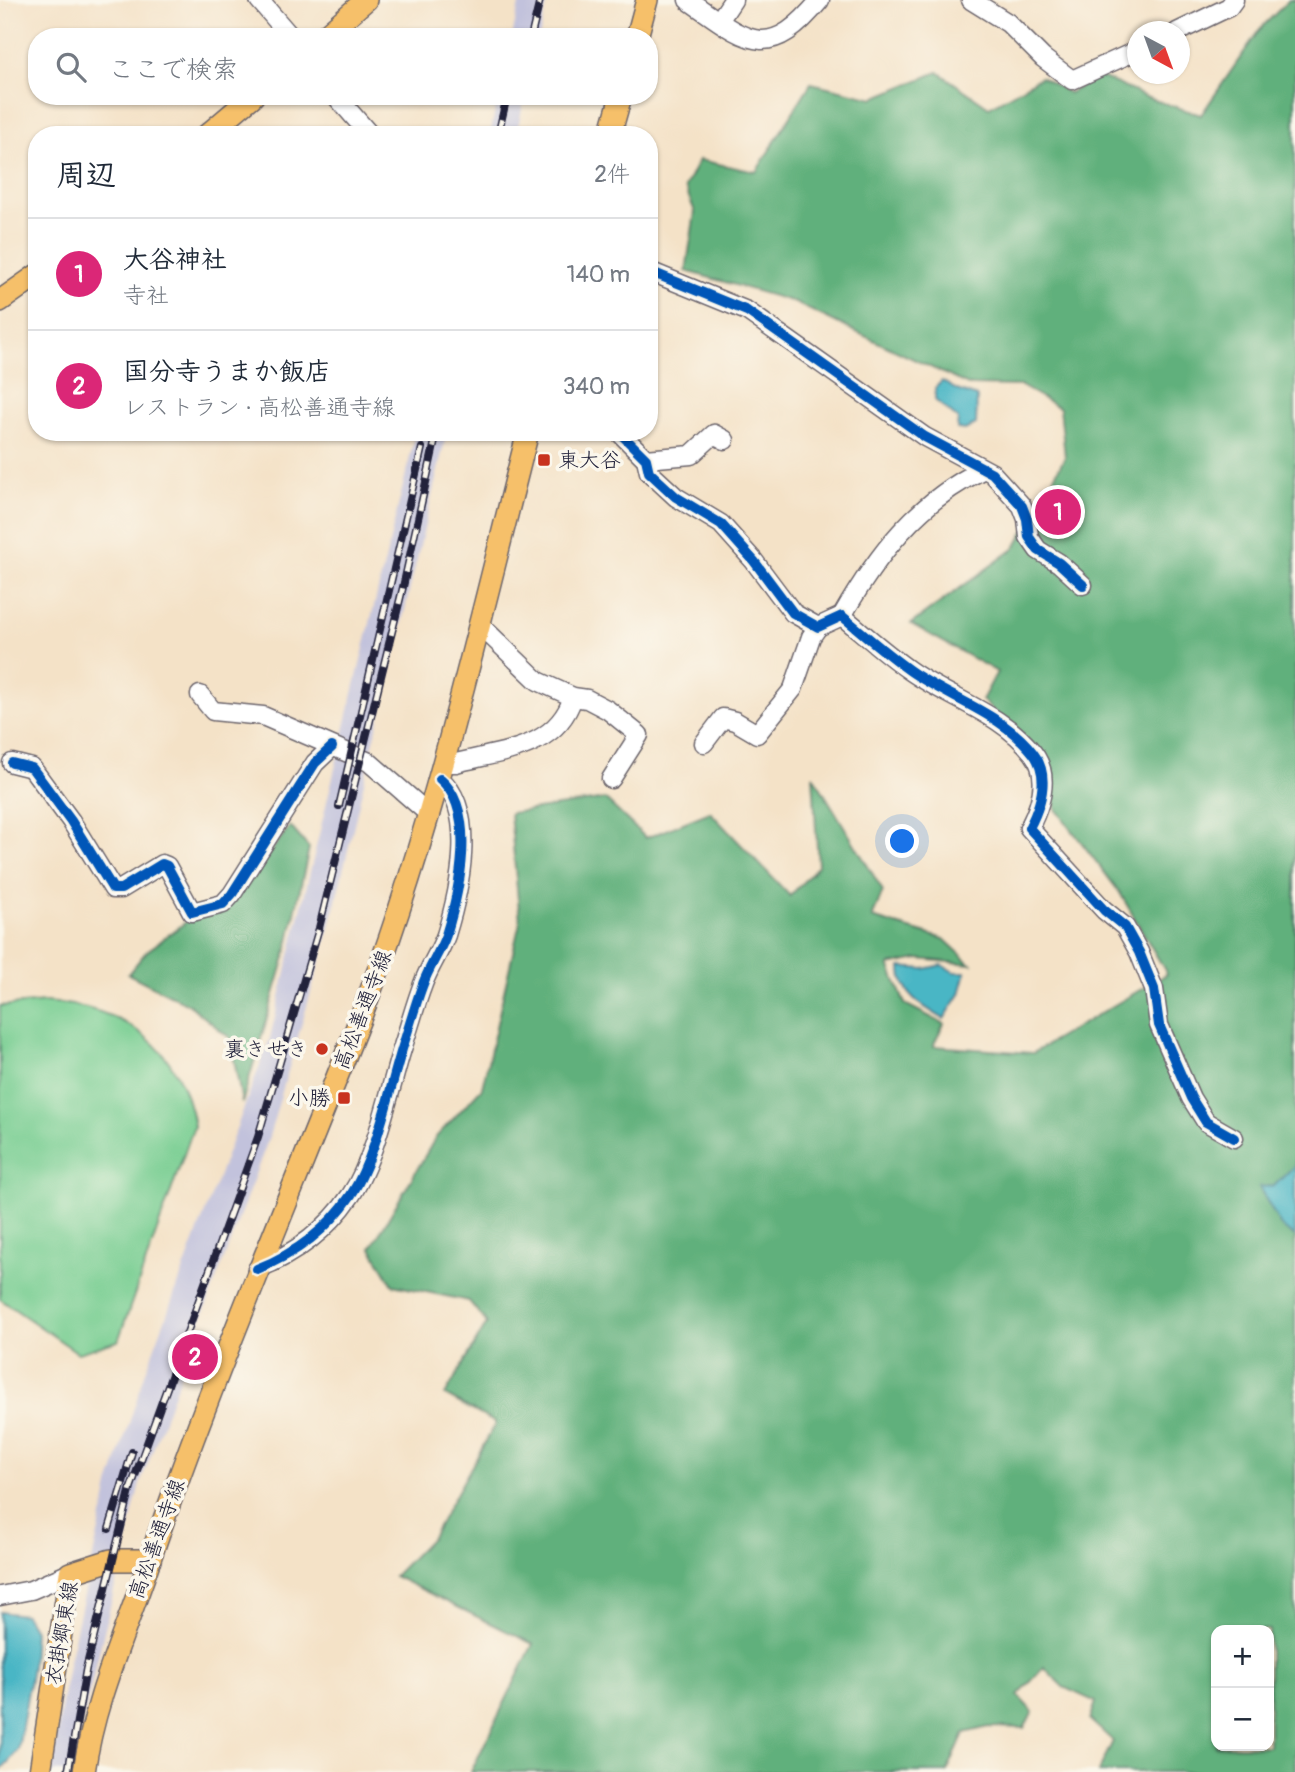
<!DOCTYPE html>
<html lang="ja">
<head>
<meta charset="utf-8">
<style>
	body { margin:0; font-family:Pangolin,"Klee One",sans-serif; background:#f2f2f3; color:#1f2937 }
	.controls { position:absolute; right:21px; bottom:21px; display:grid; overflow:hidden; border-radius:14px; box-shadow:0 2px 5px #0004 }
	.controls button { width:63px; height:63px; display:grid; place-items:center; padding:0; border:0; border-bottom:2px solid #e0e1e3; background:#fff; color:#1f2937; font:35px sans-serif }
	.compass { position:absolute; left:1127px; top:21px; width:63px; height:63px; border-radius:50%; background:#fff; box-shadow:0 2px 5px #0004; rotate:139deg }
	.you { position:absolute; left:903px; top:842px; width:24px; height:24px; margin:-18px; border:5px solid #fff; border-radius:50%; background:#1a73e8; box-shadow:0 0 0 10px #1a73e833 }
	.badge { display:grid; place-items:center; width:46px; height:46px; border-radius:50%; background:#db2777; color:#fff; font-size:23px; font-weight:700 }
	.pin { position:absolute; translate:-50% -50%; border:4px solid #fff; box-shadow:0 2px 7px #0006 }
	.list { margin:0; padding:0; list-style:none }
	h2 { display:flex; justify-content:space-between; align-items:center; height:91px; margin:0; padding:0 28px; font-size:30px }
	h2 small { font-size:23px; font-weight:400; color:#747a83 }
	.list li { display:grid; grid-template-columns:46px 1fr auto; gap:21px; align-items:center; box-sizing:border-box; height:112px; padding:0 28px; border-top:2px solid #e0e1e3 }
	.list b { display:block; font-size:26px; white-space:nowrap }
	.list p { margin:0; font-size:23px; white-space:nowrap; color:#747a83 }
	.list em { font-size:23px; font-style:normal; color:#747a83 }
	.icon { flex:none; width:38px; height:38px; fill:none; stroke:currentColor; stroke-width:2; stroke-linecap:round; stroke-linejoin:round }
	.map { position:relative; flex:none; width:1295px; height:1772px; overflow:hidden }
	.search { position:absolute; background:#fff; box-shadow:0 2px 5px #0004; left:28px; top:28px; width:630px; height:77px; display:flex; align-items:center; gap:18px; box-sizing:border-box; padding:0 24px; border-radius:28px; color:#747a83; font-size:26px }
	.panel { position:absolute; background:#fff; box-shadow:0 2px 5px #0004; left:28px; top:126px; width:630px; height:315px; border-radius:28px }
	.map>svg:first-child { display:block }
	.industrial { fill:#c2c2dc }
	.green { fill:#77cd91; stroke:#4c7866; stroke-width:2 }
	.forest { fill:#61b07b; stroke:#42695b; stroke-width:2; fill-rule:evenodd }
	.water { fill:#4ab6c5; stroke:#366c80; stroke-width:2 }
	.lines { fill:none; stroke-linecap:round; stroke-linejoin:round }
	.minor-casing { stroke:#6c656c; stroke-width:21 }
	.major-casing { stroke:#6c656c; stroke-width:24 }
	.minor { stroke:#fff; stroke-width:18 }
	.major { stroke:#f6c06b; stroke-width:21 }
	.rail-casing { stroke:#22223b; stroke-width:8 }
	.rail { stroke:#fbf7ec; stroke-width:5; stroke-dasharray:16; stroke-linecap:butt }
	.cycleway-casing { stroke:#fbf7ec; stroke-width:15 }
	.cycleway { stroke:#0057b8; stroke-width:10 }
	.poi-dot { fill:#c8321e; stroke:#fbf7ec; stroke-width:2.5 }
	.labels { text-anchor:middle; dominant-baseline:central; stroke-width:7; stroke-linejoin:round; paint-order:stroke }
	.poi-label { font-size:21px; fill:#22223b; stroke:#fbf7ec; text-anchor:end }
	.street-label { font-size:21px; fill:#22223b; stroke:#fbf7ec }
</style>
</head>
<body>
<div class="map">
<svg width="1295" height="1772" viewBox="0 0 1295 1772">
	<rect width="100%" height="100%" fill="#fbf7ec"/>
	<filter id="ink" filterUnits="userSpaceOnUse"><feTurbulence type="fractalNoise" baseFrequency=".0143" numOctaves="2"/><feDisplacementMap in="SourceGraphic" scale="14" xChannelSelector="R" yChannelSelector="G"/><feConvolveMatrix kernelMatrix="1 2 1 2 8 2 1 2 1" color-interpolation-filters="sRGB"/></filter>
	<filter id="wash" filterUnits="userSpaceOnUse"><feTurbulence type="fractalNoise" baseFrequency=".00686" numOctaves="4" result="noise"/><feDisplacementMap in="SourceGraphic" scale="28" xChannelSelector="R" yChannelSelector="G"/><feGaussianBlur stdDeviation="1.57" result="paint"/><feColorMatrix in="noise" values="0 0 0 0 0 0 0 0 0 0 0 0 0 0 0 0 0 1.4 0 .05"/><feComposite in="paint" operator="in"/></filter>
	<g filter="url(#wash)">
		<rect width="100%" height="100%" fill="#f4e2c7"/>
		<g class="industrial">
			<polygon points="520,0 548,0 539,37 512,37"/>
			<polygon points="498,96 525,96 516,135 490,135"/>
			<polygon points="416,432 447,432 329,930 268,1140 139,1487 78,1739 74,1772 51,1772 68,1665 110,1482 147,1368 270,1038"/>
		</g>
		<path class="green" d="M 45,1002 C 123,1006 181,1046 194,1126 L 118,1341 L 78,1353 L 0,1299 L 0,1006 Z"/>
		<g class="forest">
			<path d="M 1289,0 L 1295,0 L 1295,1772 L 1098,1772 L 1113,1741 L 1090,1720 L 1096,1702 L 1063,1687 L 1044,1667 L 1018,1696 L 1033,1712 L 1024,1728 L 989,1727 L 964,1733 L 947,1772 L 471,1772 L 533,1644 L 394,1576 L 432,1537 L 496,1423 L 445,1395 L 487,1323 L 469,1301 L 393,1285 L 371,1248 L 436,1137 L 482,1088 L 520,922 L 510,813 L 605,799 L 646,838 L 710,812 L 790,896 L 818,866 L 813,775 L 883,891 L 872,918 L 944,939 L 971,964 L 918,959 L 889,965 L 905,1004 L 944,1024 L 933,1046 L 1033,1053 L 1167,974 L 1120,893 L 1056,809 L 1045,760 L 982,700 L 997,672 L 911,624 L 1015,548 L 1065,457 L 1060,408 L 1021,386 L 968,385 L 791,301 L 686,271 L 695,212 L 685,187 L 699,160 L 756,172 L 811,83 L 874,98 L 938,72 L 989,107 L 1041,77 L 1069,93 L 1100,76 L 1148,98 L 1201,115 L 1260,29 ZM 1216,1630 L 1269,1630 L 1269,1746 L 1216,1746 Z"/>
			<polygon points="290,826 309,848 287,950 242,1103 230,1038 188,1004 128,974 146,952 186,922 232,903"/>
		</g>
		<g class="water">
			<polygon points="942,381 957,390 977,397 976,424 965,430 957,429 958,419 935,400 935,388"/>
			<path d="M 942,965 L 954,972 L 966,972 L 960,994 L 944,1019 C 923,1007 900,994 901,967 L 924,969 Z"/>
			<polygon points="1295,1165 1295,1237 1281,1226 1259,1187 1274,1186"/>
			<polygon points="0,1612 25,1615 34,1630 32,1667 18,1750 0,1772"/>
		</g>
	</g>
	<g filter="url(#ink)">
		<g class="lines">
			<defs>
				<g id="minor">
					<polyline points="259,0 291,37"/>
					<path d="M 688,0 C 746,40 767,65 820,0"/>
					<polyline points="971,0 1008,23 1043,58 1072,80 1138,50"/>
					<polyline points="719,21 733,0"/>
					<polyline points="1177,32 1229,7 1234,0"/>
					<polyline points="336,96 370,135"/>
					<polyline points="649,271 747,311 925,437 992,473 1022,506 1027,519 1029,537 1038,550 1059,563 1083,585"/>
					<path d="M 619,432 L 646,459 L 649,472 L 676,497 L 721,524 L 754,561 L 793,613 L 818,627 L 842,616 C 864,634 885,653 909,670 C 948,698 1002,713 1033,753 C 1051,776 1041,805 1029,828 L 1104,910 L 1125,927 L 1139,952 L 1154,989 L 1159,1025 L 1191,1098 L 1206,1122 L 1234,1138"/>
					<polyline points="646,459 691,455 714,434 725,440"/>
					<path d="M 842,616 C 877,555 917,502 982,470"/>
					<polyline points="479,624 538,681 573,697 587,699 608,710 639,735 611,779"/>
					<polyline points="200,695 213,711 263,716 369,762 430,815"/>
					<polyline points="704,743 723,718 735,721 757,734 793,689 811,637 818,627"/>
					<polyline points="12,763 32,768 71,821 113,889 121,889 162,864 167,866 192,912 223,904 232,894 315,763 332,747"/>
					<path d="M 444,763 L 456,763 C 502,751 557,749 573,697"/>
					<path d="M 257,1269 C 295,1254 328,1229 351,1195 C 375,1159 389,1092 402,1049 C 409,1028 415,1005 423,984 C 429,967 440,952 446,935 C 459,893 478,811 440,779"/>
					<polyline points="0,1596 31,1590 70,1573"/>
				</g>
				<g id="major">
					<polyline points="323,37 366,0"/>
					<polyline points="637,37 647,0"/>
					<polyline points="207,135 253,96"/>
					<polyline points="610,135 621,96"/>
					<polyline points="0,301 37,275"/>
					<polyline points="40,1772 70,1573 111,1560 150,1560"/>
					<path d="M 84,1772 C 94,1699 126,1631 149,1562 C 212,1378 289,1200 360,1019 C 434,829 477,630 528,432"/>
				</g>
			</defs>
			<use href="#minor" class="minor-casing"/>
			<use href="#major" class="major-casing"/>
			<use href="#minor" class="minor"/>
			<use href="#major" class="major"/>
			<defs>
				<g id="rail">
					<polyline points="531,37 540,0"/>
					<polyline points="498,135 507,96"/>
					<polyline points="339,806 422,448"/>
					<polyline points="109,1529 132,1452"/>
					<polyline points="68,1772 86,1669 131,1487 258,1137 319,928 403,587 437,432"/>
				</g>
			</defs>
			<use href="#rail" class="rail-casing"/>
			<use href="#rail" class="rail"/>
			<defs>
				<g id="cycleway">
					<polyline points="649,271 747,311 925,437 992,473 1022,506 1027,519 1029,537 1038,550 1059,563 1083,585"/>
					<path d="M 619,432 L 646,459 L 649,472 L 676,497 L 721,524 L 754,561 L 793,613 L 818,627 L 842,616 C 864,634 885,653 909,670 C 948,698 1002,713 1033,753 C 1051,776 1041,805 1029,828 L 1104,910 L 1125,927 L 1139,952 L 1154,989 L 1159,1025 L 1191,1098 L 1206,1122 L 1234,1138"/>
					<polyline points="12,763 32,768 71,821 113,889 121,889 162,864 167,866 192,912 223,904 232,894 315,763 332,747"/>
					<path d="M 257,1269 C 295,1254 328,1229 351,1195 C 375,1159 389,1092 402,1049 C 409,1028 415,1005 423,984 C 429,967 440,952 446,935 C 459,893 478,811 440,779"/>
				</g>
			</defs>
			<use href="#cycleway" class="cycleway-casing"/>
			<use href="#cycleway" class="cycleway"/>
		</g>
	</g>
	<g class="poi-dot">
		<rect x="537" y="453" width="14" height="14" rx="3.5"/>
		<circle cx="322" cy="1049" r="7"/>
		<rect x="337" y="1091" width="14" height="14" rx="3.5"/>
	</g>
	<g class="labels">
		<g class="poi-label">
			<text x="558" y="460" text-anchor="start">東大谷</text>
			<text x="308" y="1049">裏きせき</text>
			<text x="330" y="1098">小勝</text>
		</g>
		<g class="street-label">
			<text transform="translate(363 1010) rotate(-69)">高松善通寺線</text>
			<text transform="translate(157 1539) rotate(-70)">高松善通寺線</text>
			<text transform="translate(62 1633) rotate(-80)">衣掛郷東線</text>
		</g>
	</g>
</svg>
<div class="controls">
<button>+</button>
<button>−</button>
</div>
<svg class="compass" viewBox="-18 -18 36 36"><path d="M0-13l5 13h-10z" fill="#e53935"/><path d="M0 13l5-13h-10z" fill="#747a83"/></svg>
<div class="you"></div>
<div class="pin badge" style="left:1058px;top:512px">1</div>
<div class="pin badge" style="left:195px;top:1357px">2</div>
<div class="search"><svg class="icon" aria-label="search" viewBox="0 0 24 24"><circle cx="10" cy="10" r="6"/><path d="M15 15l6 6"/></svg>ここで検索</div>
<section class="panel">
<h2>周辺<small>2件</small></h2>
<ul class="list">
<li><span class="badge">1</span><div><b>大谷神社</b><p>寺社</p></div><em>140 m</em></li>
<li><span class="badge">2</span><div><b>国分寺うまか飯店</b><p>レストラン · 高松善通寺線</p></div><em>340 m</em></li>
</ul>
</section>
</div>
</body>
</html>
